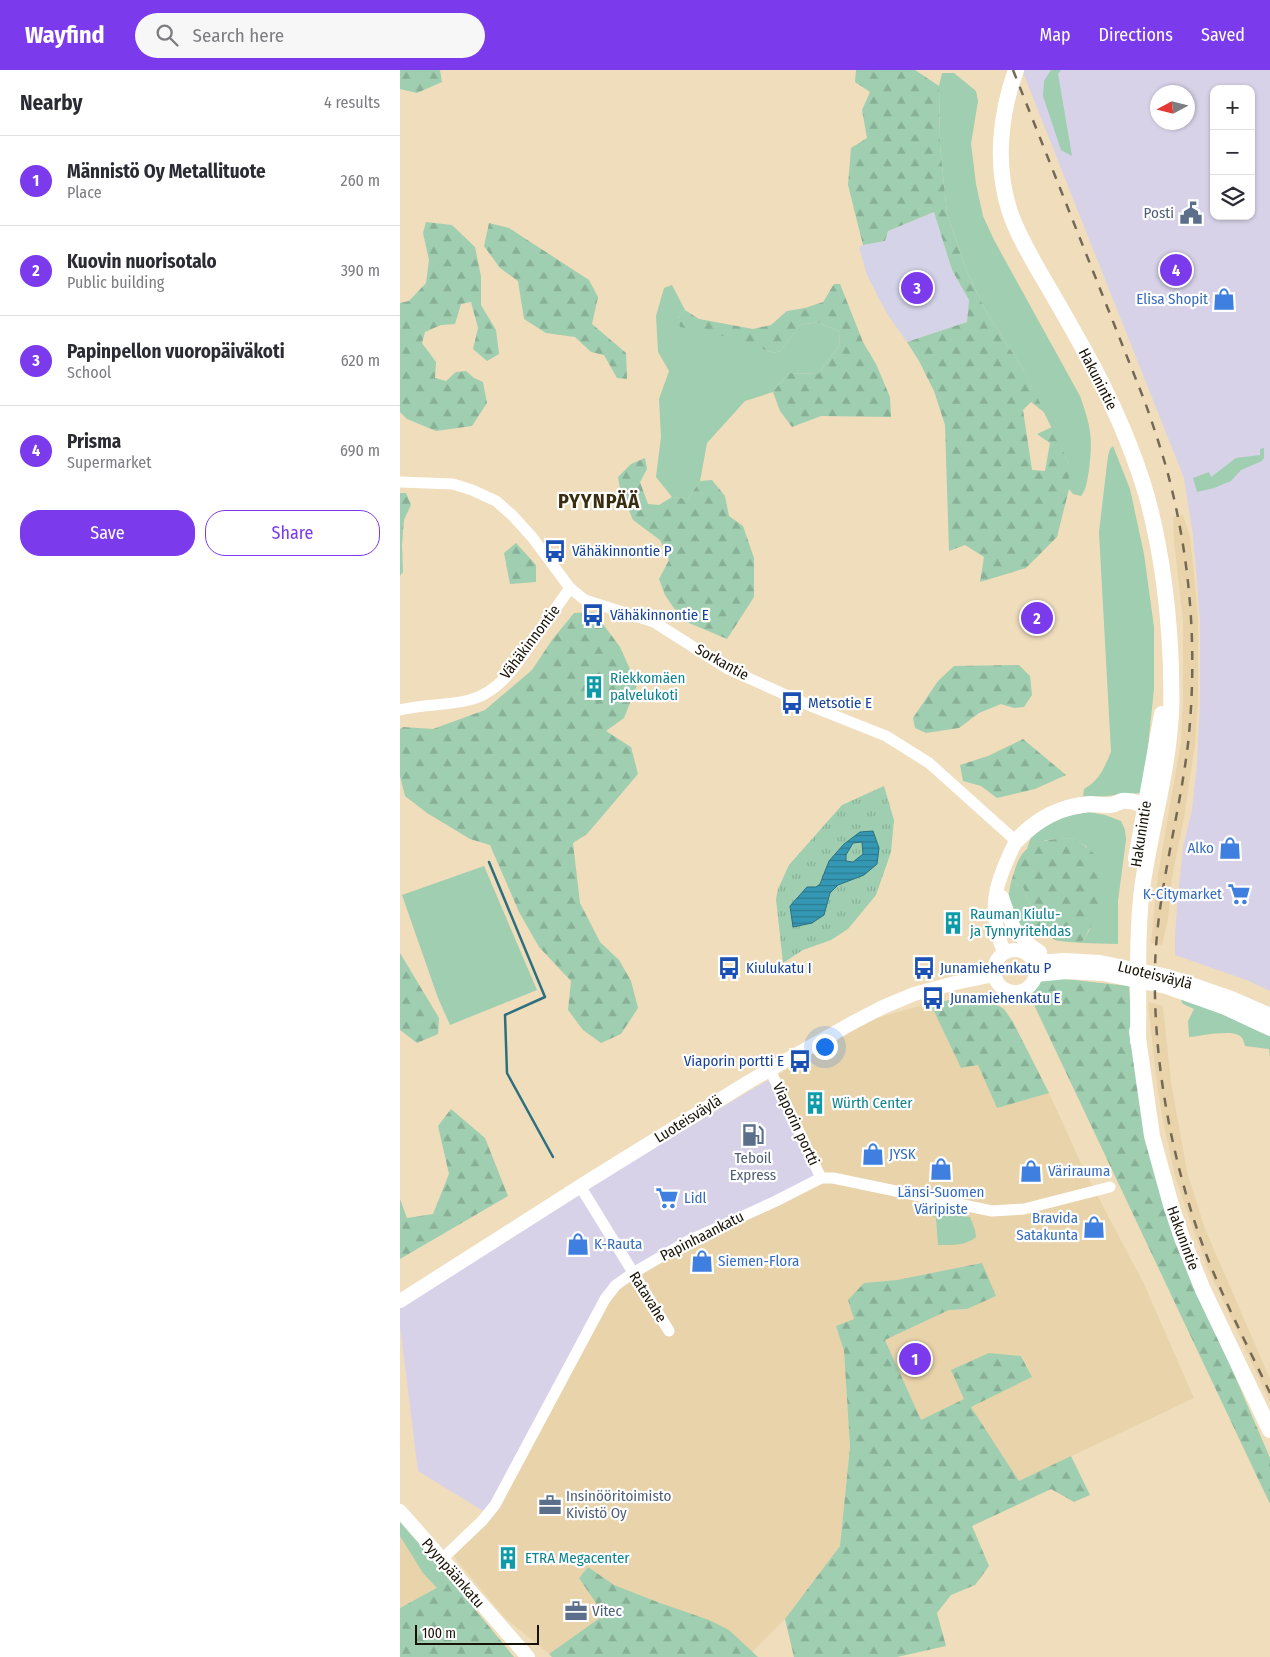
<!DOCTYPE html>
<html lang="en">
<head>
<meta charset="utf-8">
<style>
	body { margin:0; font-family:"Fira Sans Condensed",sans-serif; background:#f7f7f7; color:#2b2b33 }
	.controls { position:absolute; right:15px; top:15px; display:grid; overflow:hidden; border-radius:10px; box-shadow:0 1px 4px #0004 }
	.controls button { width:45px; height:45px; display:grid; place-items:center; padding:0; border:0; border-bottom:1px solid #e1e1e2; background:#fff; color:#2b2b33; font:25px sans-serif }
	.compass { position:absolute; left:750px; top:15px; width:45px; height:45px; border-radius:50%; background:#fff; box-shadow:0 1px 4px #0004; rotate:263deg }
	.scale { position:absolute; left:15px; bottom:12px; width:124px; box-sizing:border-box; padding-left:5px; border:2px solid #191307; border-top:0; font-size:14px; line-height:18px; white-space:nowrap; color:#191307; -webkit-text-stroke:4px #fff; paint-order:stroke }
	.you { position:absolute; left:424px; top:976px; width:18px; height:18px; margin:-12px; border:4px solid #fff; border-radius:50%; background:#1a73e8; box-shadow:0 0 0 8px #1a73e833 }
	.badge { display:grid; place-items:center; width:32px; height:32px; border-radius:50%; background:#7c3aed; color:#fff; font-size:16px; font-weight:700 }
	.pin { position:absolute; translate:-50% -50%; border:2px solid #fff; box-shadow:0 1px 5px #0006 }
	.list { margin:0; padding:0; list-style:none }
	h2 { display:flex; justify-content:space-between; align-items:center; height:65px; margin:0; padding:0 20px; font-size:21px }
	h2 small { font-size:16px; font-weight:400; color:#7c7c81 }
	.list li { display:grid; grid-template-columns:32px 1fr auto; gap:15px; align-items:center; box-sizing:border-box; height:90px; padding:0 20px; border-top:1px solid #e1e1e2 }
	.list b { display:block; font-size:19px; white-space:nowrap }
	.list p { margin:0; font-size:16px; white-space:nowrap; color:#7c7c81 }
	.list em { font-size:16px; font-style:normal; color:#7c7c81 }
	.actions { display:flex; gap:10px; padding:15px 20px }
	.actions a { flex:1; padding:11px 0; border:1px solid #7c3aed; border-radius:20px; text-align:center; font-size:18px; color:#7c3aed }
	.actions .main { background:#7c3aed; color:#fff }
	.icon { flex:none; width:28px; height:28px; fill:none; stroke:currentColor; stroke-width:2; stroke-linecap:round; stroke-linejoin:round }
	.map { position:relative; flex:none; width:870px; height:1587px; overflow:hidden }
	header { display:flex; align-items:center; gap:30px; box-sizing:border-box; height:70px; padding:0 25px; background:#7c3aed; color:#fff }
	header strong { font-size:24px }
	nav { display:flex; gap:28px; margin-inline-start:auto; font-size:18px }
	.search { width:350px; height:45px; background:#f7f7f7; display:flex; align-items:center; gap:12px; box-sizing:border-box; padding:0 18px; border-radius:28px; color:#7c7c81; font-size:19px }
	main { display:flex }
	aside { flex:1; background:#fff }
	.map>svg:first-child { display:block }
	.commercial { fill:#d7d2e8; fill-rule:evenodd }
	.built { fill:#e9d3aa }
	.education { fill:#d5d3e8 }
	.grass { fill:#9fceb0 }
	.forest { fill:url(#forest-firs) }
	.park { fill:url(#park-tufts) }
	.water { fill:url(#water-rules); stroke:#2c7080; fill-rule:evenodd }
	.lines { fill:none; stroke-linecap:round; stroke-linejoin:round }
	.stream { stroke:#2c7080; stroke-width:2.5 }
	.minor { stroke:#fff; stroke-width:11 }
	.major { stroke:#fff; stroke-width:14 }
	.highway { stroke:#fff; stroke-width:16 }
	.rail { stroke:#746954; stroke-width:2.5; stroke-dasharray:9 9; stroke-linecap:butt }
	.labels { text-anchor:middle; dominant-baseline:central; stroke-width:4.5; stroke-linejoin:round; paint-order:stroke }
	.service-label { font-size:15px; fill:#4e5e75; stroke:#fff; text-anchor:start }
	.shop-label { font-size:15px; fill:#366cbe; stroke:#fff; text-anchor:start }
	.street-label { font-size:15px; fill:#191307; stroke:#fff }
	.transit-label { font-size:15px; fill:#164399; stroke:#fff; text-anchor:start }
	.culture-label { font-size:15px; fill:#0d838f; stroke:#fff; text-anchor:start }
	.district-label { font-size:20px; font-weight:bold; letter-spacing:1px; fill:#3b2d0f; stroke:#fff }
</style>
</head>
<body>
<header>
<strong>Wayfind</strong>
<div class="search"><svg class="icon" aria-label="search" viewBox="0 0 24 24"><circle cx="10" cy="10" r="6"/><path d="M15 15l6 6"/></svg>Search here</div>
<nav><a>Map</a><a>Directions</a><a>Saved</a></nav>
</header>
<main>
<aside>
<h2>Nearby<small>4 results</small></h2>
<ul class="list">
<li><span class="badge">1</span><div><b>Männistö Oy Metallituote</b><p>Place</p></div><em>260 m</em></li>
<li><span class="badge">2</span><div><b>Kuovin nuorisotalo</b><p>Public building</p></div><em>390 m</em></li>
<li><span class="badge">3</span><div><b>Papinpellon vuoropäiväkoti</b><p>School</p></div><em>620 m</em></li>
<li><span class="badge">4</span><div><b>Prisma</b><p>Supermarket</p></div><em>690 m</em></li>
</ul>
<div class="actions"><a class="main">Save</a><a>Share</a></div>
</aside>
<div class="map">
<svg width="870" height="1587" viewBox="0 0 870 1587">
	<defs>
		<pattern id="forest-firs" width="22" height="20" patternUnits="userSpaceOnUse" patternTransform="scale(1.25)"><rect width="22" height="20" fill="#9fceb0"/><path d="M5 1l3.5 6h-7zM16 11l3.5 6h-7z" fill="#88b096"/></pattern>
		<pattern id="park-tufts" width="24" height="20" patternUnits="userSpaceOnUse" patternTransform="scale(1.25)"><rect width="24" height="20" fill="#9fceb0"/><path d="M3 7l-1-3M5 7V3M7 7l1-3M15 17l-1-3M17 17v-4M19 17l1-3" fill="none" stroke="#88b096"/></pattern>
		<pattern id="water-rules" width="6" height="5" patternUnits="userSpaceOnUse" patternTransform="scale(1.25)"><rect width="6" height="5" fill="#3498b4"/><path d="M0 2.5h6" fill="none" stroke="#2b7b90"/></pattern>
	</defs>
	<rect width="100%" height="100%" fill="#f0ddbc"/>
	<g class="commercial">
		<path d="M 622,0 L 870,0 L 870,921 L 849,911 L 775,885 L 775,865 L 778,824 L 783,777 L 792,740 L 797,694 L 800,631 L 800,551 L 797,512 L 793,466 L 784,408 ZM 814,19 L 851,19 L 851,146 L 814,146 ZM 758,22 L 788,22 L 788,52 L 758,52 Z"/>
		<polygon points="374,1007 421,1108 88,1444 18,1401 0,1256 0,1238 204,1108 351,1020"/>
	</g>
	<g class="built">
		<polygon points="783,445 790,467 795,513 798,551 798,630 795,675 784,748 772,808 768,849 762,875 751,873 758,805 781,672 783,630 783,551 774,471 773,447"/>
		<polygon points="748,932 763,936 771,1012 787,1102 805,1159 870,1309 870,1332 809,1201 794,1162 775,1106 763,1051 757,1015"/>
		<polygon points="530,933 561,998 578,995 597,1037 649,1023 686,1104 744,1214 794,1328 619,1411 571,1337 632,1307 622,1286 552,1300 565,1329 521,1351 485,1270 549,1240 567,1239 497,1210 464,1213 454,1249 436,1256 444,1281 450,1378 440,1476 385,1549 352,1582 329,1560 214,1515 188,1497 179,1508 204,1545 149,1584 104,1547 50,1482 81,1451 205,1229 233,1203 421,1108 374,1007 474,949"/>
		<polygon points="0,1452 51,1510 0,1538"/>
	</g>
	<polygon class="education" points="534,142 552,200 569,230 567,252 507,272 486,242 467,205 459,177 463,175 485,171 488,161"/>
	<g class="grass">
		<polygon points="651,0 661,0 658,4 672,86 661,80 643,26 644,11"/>
		<path d="M 542,3 L 554,3 L 576,21 L 578,31 L 571,74 L 576,114 L 583,146 L 594,170 L 680,326 C 691,357 693,368 689,400 C 687,410 687,418 681,426 L 673,424 L 669,419 L 669,394 L 623,299 L 588,245 L 568,204 L 547,144 L 540,75 L 539,16 Z"/>
		<polygon points="272,215 285,240 278,248 374,283 380,281 400,255 417,252 440,262 439,276 418,304 388,303 373,322 345,331 307,373 300,411 288,429 272,427 256,407 261,367 259,329 269,301 258,282 256,246 264,218"/>
		<path d="M 713,376 L 730,419 L 744,484 L 754,557 L 754,619 L 747,686 L 740,723 L 694,727 L 683,726 L 684,719 C 700,710 704,698 711,682 L 699,462 L 708,386 L 710,379 Z"/>
		<polygon points="864,378 864,388 862,391 841,400 831,411 814,418 797,422 793,408 809,402 811,407 836,388 860,385 860,379"/>
		<path d="M 688,742 L 705,745 L 721,751 L 725,760 L 726,770 L 718,831 L 718,874 L 682,873 L 690,859 L 687,777 L 672,768 L 646,770 L 627,778 C 629,774 630,768 633,764 C 647,749 669,746 688,742 Z"/>
		<polygon points="84,796 137,920 50,955 38,928 2,825"/>
		<polygon points="611,812 623,817 635,846 633,859 620,857 608,828"/>
		<path d="M 779,926 L 824,943 L 870,966 L 870,987 L 869,979 L 845,976 C 844,972 843,968 840,966 C 831,959 800,966 789,967 L 788,951 L 794,939 L 783,934 Z"/>
		<path d="M 526,1142 L 570,1147 L 575,1160 L 576,1167 C 566,1176 551,1175 538,1175 L 536,1148 Z"/>
		<polygon points="0,1452 51,1510 37,1518 23,1503 0,1466"/>
	</g>
	<g class="forest">
		<polygon points="0,0 40,0 42,12 17,23 0,19"/>
		<polygon points="456,0 515,0 539,16 540,75 547,144 568,204 588,245 623,299 645,343 631,332 623,340 632,400 645,401 650,373 637,364 652,357 669,394 669,419 657,467 626,498 580,512 584,487 565,475 549,481 545,355 534,321 519,291 507,272 567,252 569,230 552,200 534,142 488,161 485,171 463,175 448,115 451,78 467,68 462,40 470,22 455,12"/>
		<polygon points="26,152 52,155 75,177 81,206 81,235 96,260 99,284 87,291 73,279 78,258 71,232 61,234 55,254 41,255 25,262 22,273 36,292 35,308 46,311 56,302 66,301 74,308 83,312 87,333 72,356 36,361 7,349 0,342 0,233 9,231 26,213 29,190 23,163"/>
		<polygon points="89,153 109,158 189,210 198,227 192,254 226,283 227,309 217,308 204,285 191,282 175,267 146,263 124,249 118,211 100,198 84,176"/>
		<polygon points="434,214 440,214 463,272 476,294 490,327 491,347 421,346 392,357 380,341 373,322 388,303 418,304 439,276 440,262 417,252 400,255 380,281 374,283 332,268 280,257 278,248 285,240 299,249 353,259 371,255 387,241 405,238 423,232"/>
		<polygon points="245,388 247,399 240,412 248,434 259,435 272,427 288,429 300,411 312,410 325,426 329,446 343,456 354,488 354,527 327,569 282,550 265,525 259,509 269,490 260,470 233,450 220,419 218,407 231,394"/>
		<polygon points="0,423 6,423 11,435 4,450 2,475 3,502 0,506"/>
		<polygon points="116,473 136,495 136,512 110,514 104,483"/>
		<polygon points="194,542 220,577 237,615 224,648 206,661 231,677 238,704 187,764 173,773 180,833 200,872 219,890 231,911 238,938 221,964 201,973 183,960 168,940 171,911 139,877 119,842 90,775 70,769 27,743 5,726 0,706 0,659 3,657 33,659 85,640 132,600 152,570 174,543"/>
		<polygon points="619,595 630,606 632,625 624,637 614,638 601,634 579,643 559,658 526,663 515,658 513,648 538,611 554,596"/>
		<polygon points="623,669 666,705 635,719 597,728 581,716 563,711 560,695 588,686"/>
		<path d="M 672,768 C 682,774 693,780 699,791 C 712,816 695,850 682,873 L 658,871 L 633,859 L 635,846 L 623,817 L 611,812 C 614,804 616,793 621,786 C 631,769 655,769 672,768 Z"/>
		<polygon points="0,883 39,948 38,964 17,973 0,960"/>
		<path d="M 655,908 L 729,916 L 731,947 L 792,1206 L 870,1388 L 870,1434 L 636,939 C 632,928 630,920 639,911 Z"/>
		<polygon points="565,928 577,928 592,932 604,939 613,952 649,1023 597,1038 578,995 561,998 530,933"/>
		<polygon points="51,1039 85,1068 108,1126 0,1189 0,1129 7,1148 33,1144 49,1104 38,1056"/>
		<polygon points="582,1193 596,1226 567,1239 549,1240 485,1270 521,1350 564,1329 551,1300 589,1283 621,1286 632,1307 571,1337 619,1411 671,1386 690,1425 674,1432 651,1419 572,1456 589,1496 575,1515 551,1525 537,1543 546,1576 497,1587 394,1587 385,1549 440,1476 450,1377 444,1281 436,1256 454,1249 448,1230 464,1213 497,1210"/>
		<polygon points="188,1497 214,1515 260,1533 309,1550 329,1560 358,1587 152,1587 149,1584 204,1545 179,1508"/>
		<polygon points="51,1510 114,1587 0,1587 0,1538"/>
	</g>
	<polygon class="park" points="484,716 494,750 491,782 476,825 448,859 431,870 403,880 383,893 376,829 378,819 389,795 442,735"/>
	<path class="water" d="M 473,761 L 479,778 L 477,794 L 464,805 L 438,815 L 430,823 L 424,845 L 412,853 L 393,857 L 390,836 L 407,817 L 416,817 L 420,814 L 429,791 L 444,774 L 460,762 ZM 462,772 L 463,784 L 453,792 L 446,791 L 446,785 L 453,773 Z"/>
	<g class="lines">
		<polyline class="stream" points="89,792 145,927 105,945 107,1003 153,1087"/>
		<g class="minor">
			<polyline points="0,412 53,414 72,420 96,431 112,445 132,467 170,518 185,530 254,552 328,599 413,637 486,666 529,693 616,771"/>
			<path d="M 0,640 C 23,634 46,636 69,630 C 104,622 124,583 143,556 C 152,543 161,531 170,518"/>
			<polyline points="370,1000 421,1108"/>
			<polyline points="180,1116 269,1261"/>
			<polyline points="41,1490 82,1451 95,1435 205,1229 216,1215 233,1203 288,1171 376,1131 421,1108 433,1108 592,1141 624,1139 710,1117"/>
		</g>
		<g class="major">
			<path d="M 602,827 C 612,856 613,864 640,882"/>
			<circle cx="615" cy="901" r="21"/>
			<path d="M 604,882 C 586,838 596,811 616,771"/>
			<polyline points="635,892 664,890 700,892 768,906 829,927 870,945"/>
			<polyline points="636,905 667,902 703,904 766,917 825,938 870,959"/>
			<polyline points="0,1231 190,1110 350,1011 452,953 483,937 514,924 555,913 594,905"/>
			<polyline points="0,1441 128,1587"/>
		</g>
		<g class="highway">
			<path d="M 616,0 C 600,44 595,94 609,139 C 616,162 629,183 640,203 C 655,228 669,253 683,278 C 709,325 732,375 747,427 C 762,482 769,541 771,598 C 771,613 772,628 771,643 C 768,703 750,760 742,819 C 736,869 739,920 738,971"/>
			<path d="M 616,771 C 637,749 660,736 691,734 C 698,734 704,736 711,735 C 715,735 718,732 722,731 C 733,730 746,735 754,742"/>
			<polyline points="736,789 762,644"/>
			<polyline points="737,961 752,1066 771,1135 782,1168 803,1220 870,1360"/>
		</g>
		<path class="rail" d="M 613,0 L 745,332 C 755,361 765,390 772,420 C 792,503 797,589 788,674 C 779,749 757,822 755,897 C 753,985 769,1076 797,1159 C 816,1216 845,1270 870,1323"/>
	</g>
	<defs>
		<symbol id="civic-bare" viewBox="-9 -9 18 18"><path d="M-.6-6.5H3V-4.5H.6V-3L4-1V1h2V6H-6V1h2V-1L-.6-3ZM-1.2 2.5V6h2.4V2.5Z" fill="#5c6f8a" stroke="#fff" stroke-width="2.5" paint-order="stroke"/></symbol>
		<symbol id="shop-bare" viewBox="-9 -9 18 18"><path d="M-5-2.5h2.3a2.7 3.5 0 0 1 5.4 0H5L5.5 6h-11ZM-1.5-2.5h3a1.5 2.3 0 0 0-3 0Z" fill="#3f7fe0" stroke="#fff" stroke-width="2.5" paint-order="stroke"/></symbol>
		<symbol id="bus-bare" viewBox="-9 -9 18 18"><path d="M-5-6H5V4H4V6H2V4H-2V6H-4V4H-5ZM-3.5-4V0h7V-4ZM-3.5 1.2v1.5H-2V1.2ZM2 1.2v1.5H3.5V1.2Z" fill="#1a4fb4" stroke="#fff" stroke-width="2.5" paint-order="stroke"/></symbol>
		<symbol id="building-bare" viewBox="-9 -9 18 18"><path d="M-4-6H4V6H1V3H-1V6H-4ZM-2.5-4.3h1.7v1.8h-1.7ZM.8-4.3h1.7v1.8H.8ZM-2.5-1h1.7V.8h-1.7ZM.8-1h1.7V.8H.8Z" fill="#0f9aa8" stroke="#fff" stroke-width="2.5" paint-order="stroke"/></symbol>
		<symbol id="supermarket-bare" viewBox="-9 -9 18 18"><path d="M-6-5.5h2.5l.6 2H6L4.5 2H-2.5L-4.4-4H-6ZM-1.5 3.2a1.3 1.3 0 1 0 .1 0ZM3 3.2a1.3 1.3 0 1 0 .1 0Z" fill="#3f7fe0" stroke="#fff" stroke-width="2.5" paint-order="stroke"/></symbol>
		<symbol id="fuel-bare" viewBox="-9 -9 18 18"><path d="M-5.5-6h7V0h2V4h1.3V-2.5L3-4.5l.8-.8L6-3V5H2.5V1h-1V6h-7ZM-4.2-4.7v3.2H.2V-4.7Z" fill="#5c6f8a" stroke="#fff" stroke-width="2.5" paint-order="stroke"/></symbol>
		<symbol id="office-bare" viewBox="-9 -9 18 18"><path d="M-6-3h4V-5.5h4V-3h4V5H-6ZM-1-4.5V-3h2v-1.5ZM-6 0V1H6V0Z" fill="#5c6f8a" stroke="#fff" stroke-width="2.5" paint-order="stroke"/></symbol>
	</defs>
	<g fill-rule="evenodd">
		<use href="#civic-bare" x="775" y="127" width="32" height="32"/>
		<use href="#shop-bare" x="808" y="213" width="32" height="32"/>
		<use href="#bus-bare" x="139" y="465" width="32" height="32"/>
		<use href="#bus-bare" x="177" y="529" width="32" height="32"/>
		<use href="#building-bare" x="178" y="601" width="32" height="32"/>
		<use href="#bus-bare" x="376" y="617" width="32" height="32"/>
		<use href="#shop-bare" x="814" y="762" width="32" height="32"/>
		<use href="#supermarket-bare" x="823" y="808" width="32" height="32"/>
		<use href="#building-bare" x="537" y="837" width="32" height="32"/>
		<use href="#bus-bare" x="313" y="882" width="32" height="32"/>
		<use href="#bus-bare" x="508" y="882" width="32" height="32"/>
		<use href="#bus-bare" x="517" y="912" width="32" height="32"/>
		<use href="#bus-bare" x="384" y="975" width="32" height="32"/>
		<use href="#building-bare" x="399" y="1017" width="32" height="32"/>
		<use href="#fuel-bare" x="337" y="1049" width="32" height="32"/>
		<use href="#shop-bare" x="457" y="1068" width="32" height="32"/>
		<use href="#shop-bare" x="525" y="1083" width="32" height="32"/>
		<use href="#shop-bare" x="615" y="1085" width="32" height="32"/>
		<use href="#supermarket-bare" x="251" y="1112" width="32" height="32"/>
		<use href="#shop-bare" x="678" y="1141" width="32" height="32"/>
		<use href="#shop-bare" x="162" y="1158" width="32" height="32"/>
		<use href="#shop-bare" x="286" y="1175" width="32" height="32"/>
		<use href="#office-bare" x="134" y="1419" width="32" height="32"/>
		<use href="#building-bare" x="92" y="1472" width="32" height="32"/>
		<use href="#office-bare" x="160" y="1525" width="32" height="32"/>
	</g>
	<g class="labels">
		<g class="service-label">
			<text x="774" y="143" text-anchor="end">Posti</text>
			<text x="353" y="1088" text-anchor="middle">Teboil<tspan x="353" dy="17">Express</tspan></text>
			<text x="166" y="1426">Insinööritoimisto<tspan x="166" dy="17">Kivistö Oy</tspan></text>
			<text x="192" y="1541">Vitec</text>
		</g>
		<g class="shop-label">
			<text x="808" y="229" text-anchor="end">Elisa Shopit</text>
			<text x="814" y="778" text-anchor="end">Alko</text>
			<text x="822" y="824" text-anchor="end">K-Citymarket</text>
			<text x="489" y="1084">JYSK</text>
			<text x="648" y="1101">Värirauma</text>
			<text x="541" y="1122" text-anchor="middle">Länsi-Suomen<tspan x="541" dy="17">Väripiste</tspan></text>
			<text x="284" y="1128">Lidl</text>
			<text x="678" y="1148" text-anchor="end">Bravida<tspan x="678" dy="17">Satakunta</tspan></text>
			<text x="194" y="1174">K-Rauta</text>
			<text x="318" y="1191">Siemen-Flora</text>
		</g>
		<g class="street-label">
			<text transform="translate(698 309) rotate(63)">Hakunintie</text>
			<text transform="translate(130 572) rotate(-53)">Vähäkinnontie</text>
			<text transform="translate(322 592) rotate(29)">Sorkantie</text>
			<text transform="translate(741 764) rotate(-81)">Hakunintie</text>
			<text transform="translate(755 905) rotate(14)">Luoteisväylä</text>
			<text transform="translate(288 1049) rotate(-32)">Luoteisväylä</text>
			<text transform="translate(396 1054) rotate(65)">Viaporin portti</text>
			<text transform="translate(302 1166) rotate(-27)">Papinhaankatu</text>
			<text transform="translate(783 1168) rotate(70)">Hakunintie</text>
			<text transform="translate(248 1227) rotate(58)">Ratavahe</text>
			<text transform="translate(53 1503) rotate(49)">Pyynpäänkatu</text>
		</g>
		<g class="transit-label">
			<text x="172" y="481">Vähäkinnontie P</text>
			<text x="210" y="545">Vähäkinnontie E</text>
			<text x="408" y="633">Metsotie E</text>
			<text x="346" y="898">Kiulukatu I</text>
			<text x="540" y="898">Junamiehenkatu P</text>
			<text x="550" y="928">Junamiehenkatu E</text>
			<text x="384" y="991" text-anchor="end">Viaporin portti E</text>
		</g>
		<g class="culture-label">
			<text x="210" y="608">Riekkomäen<tspan x="210" dy="17">palvelukoti</tspan></text>
			<text x="570" y="844">Rauman Kiulu-<tspan x="570" dy="17">ja Tynnyritehdas</tspan></text>
			<text x="432" y="1033">Würth Center</text>
			<text x="125" y="1488">ETRA Megacenter</text>
		</g>
		<g class="district-label">
			<text x="199" y="431">PYYNPÄÄ</text>
		</g>
	</g>
</svg>
<div class="controls">
<button>+</button>
<button>−</button>
<button><svg class="icon" aria-label="layers" viewBox="0 0 24 24"><path d="M12 4l9 5-9 5-9-5zM3 14l9 5 9-5"/></svg></button>
</div>
<svg class="compass" viewBox="-18 -18 36 36"><path d="M0-13l5 13h-10z" fill="#e53935"/><path d="M0 13l5-13h-10z" fill="#7c7c81"/></svg>
<div class="scale">100 m</div>
<div class="you"></div>
<div class="pin badge" style="left:515px;top:1289px">1</div>
<div class="pin badge" style="left:637px;top:548px">2</div>
<div class="pin badge" style="left:517px;top:218px">3</div>
<div class="pin badge" style="left:776px;top:200px">4</div>
</div>
</main>
</body>
</html>
